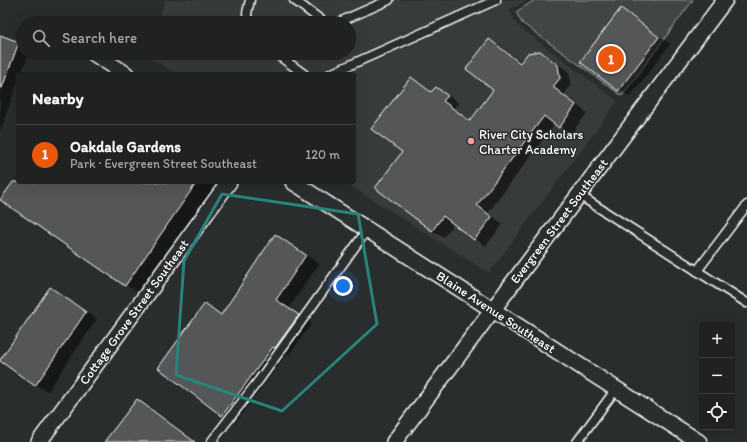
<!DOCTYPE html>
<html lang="en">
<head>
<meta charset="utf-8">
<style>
	body { margin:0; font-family:Itim,sans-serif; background:#282a2a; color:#f1f3f6 }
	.controls { position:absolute; right:12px; bottom:12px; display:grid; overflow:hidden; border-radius:4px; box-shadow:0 4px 16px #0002 }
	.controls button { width:36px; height:36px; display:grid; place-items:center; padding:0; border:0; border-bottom:1px solid #3d3f40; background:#202222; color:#f1f3f6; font:20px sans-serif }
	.you { position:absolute; left:343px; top:286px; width:14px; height:14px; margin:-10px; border:3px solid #fff; border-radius:50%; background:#1a73e8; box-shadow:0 0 0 6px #1a73e833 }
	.badge { display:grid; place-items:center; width:26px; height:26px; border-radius:50%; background:#ea580c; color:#fff; font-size:13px; font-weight:700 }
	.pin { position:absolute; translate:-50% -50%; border:2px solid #fff; box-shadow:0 1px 4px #0006 }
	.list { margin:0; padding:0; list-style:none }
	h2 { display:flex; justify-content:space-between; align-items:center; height:52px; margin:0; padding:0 16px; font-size:17px }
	h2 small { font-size:13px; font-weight:400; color:#a2a4a5 }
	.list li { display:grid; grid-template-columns:26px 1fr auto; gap:12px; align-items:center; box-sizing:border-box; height:60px; padding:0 16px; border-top:1px solid #3d3f40 }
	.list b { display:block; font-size:15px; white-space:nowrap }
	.list p { margin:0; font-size:13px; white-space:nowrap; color:#a2a4a5 }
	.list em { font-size:13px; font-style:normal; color:#a2a4a5 }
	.icon { flex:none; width:22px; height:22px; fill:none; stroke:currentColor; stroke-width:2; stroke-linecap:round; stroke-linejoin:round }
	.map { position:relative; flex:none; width:747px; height:442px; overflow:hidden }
	.search { position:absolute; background:#202222; box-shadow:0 4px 16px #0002; left:16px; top:16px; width:340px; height:44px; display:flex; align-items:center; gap:10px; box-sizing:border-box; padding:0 14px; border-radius:22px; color:#a2a4a5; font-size:15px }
	.panel { position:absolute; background:#202222; box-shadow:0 4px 16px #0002; left:16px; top:72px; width:340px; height:112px; border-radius:4px }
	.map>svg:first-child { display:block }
	.built { fill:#373a3b }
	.green { fill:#414445; stroke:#a0a2a2 }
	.shadow { fill:#0007 }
	.building { fill:#555758; stroke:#fff }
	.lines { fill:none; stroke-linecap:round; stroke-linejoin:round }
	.lane-casing { stroke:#fff; stroke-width:11 }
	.street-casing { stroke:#fff; stroke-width:18 }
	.lane { stroke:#2a2d2e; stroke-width:8 }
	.street { stroke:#2a2d2e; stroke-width:15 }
	.marked { fill:none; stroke:#27847c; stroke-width:3; stroke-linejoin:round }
	.poi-dot { fill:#ff9aa2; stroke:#2a2d2e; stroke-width:1.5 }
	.labels { text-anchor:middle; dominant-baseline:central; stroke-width:3; stroke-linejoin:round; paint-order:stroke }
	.poi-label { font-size:13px; fill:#fff; stroke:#2a2d2e; text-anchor:start }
	.street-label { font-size:13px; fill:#fff; stroke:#2a2d2e }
</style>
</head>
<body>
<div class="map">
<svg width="747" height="442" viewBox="0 0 747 442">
	<rect width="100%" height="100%" fill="#2a2d2e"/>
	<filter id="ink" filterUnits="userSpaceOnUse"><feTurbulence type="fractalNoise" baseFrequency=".025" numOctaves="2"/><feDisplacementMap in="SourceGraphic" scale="8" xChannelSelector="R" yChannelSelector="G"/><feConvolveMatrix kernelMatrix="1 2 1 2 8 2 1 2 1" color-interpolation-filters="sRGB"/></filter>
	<g filter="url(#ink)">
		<polygon class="built" points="165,0 527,0 509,10 518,26 618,101 489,273 344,182 354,182 354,74 176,74 146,55 147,53 349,53 349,23 157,23"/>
		<polygon class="green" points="535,0 693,0 622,96 522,23 516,12"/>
		<g class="shadow">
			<polygon points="621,9 633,16 670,44 630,97 619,90 581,62"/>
			<polygon points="0,36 18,43 23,45 23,53 29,53 21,74 18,74 18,82 0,131"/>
			<polygon points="490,40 501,47 522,62 540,52 552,59 569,72 571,85 564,95 587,113 571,134 555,124 488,213 503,224 486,246 475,239 454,223 444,237 432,231 404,152 411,78 423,85 433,92 436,88 448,95 459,103 454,109 471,121 495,90"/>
			<polygon points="18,176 18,182 217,182 140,293 125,285 2,200"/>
			<polygon points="276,236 289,243 319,264 289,308 312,323 289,355 287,354 236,422 223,415 206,305 222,315"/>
			<polygon points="62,295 97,319 48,391 36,385 1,361"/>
			<polygon points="137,400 151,408 196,442 105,442"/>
		</g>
		<g class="building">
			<polygon points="621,8 659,37 618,91 580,62"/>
			<polygon points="0,35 19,42 2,88 0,88"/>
			<polygon points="489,39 520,63 528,53 540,51 558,65 560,78 553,87 576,105 559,128 544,116 477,205 492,217 474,240 443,216 432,231 375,188 402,152 371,129 411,77 431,92 436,87 448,96 443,101 470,121 493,90 466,69"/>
			<polygon points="13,182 197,182 125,286 0,200"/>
			<polygon points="275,234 306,255 276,300 299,315 275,348 273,347 222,416 158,368 205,303 221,315"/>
			<polygon points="50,287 86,312 35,386 0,361 0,360"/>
			<polygon points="137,399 195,442 104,442"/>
		</g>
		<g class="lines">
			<defs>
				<g id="lane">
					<polyline points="294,0 325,23"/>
					<polyline points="248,23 247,13 250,0"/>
					<polyline points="337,23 389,0"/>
					<polyline points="275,53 304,74"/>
					<polyline points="330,74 496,0"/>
					<polyline points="579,195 747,303"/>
					<polyline points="697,271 747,205"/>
					<polyline points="211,442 259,380 367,230"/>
					<polyline points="577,442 616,389"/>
				</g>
				<g id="street">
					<polyline points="93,53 126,74"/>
					<polyline points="293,182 699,442"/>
					<polyline points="39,442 229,182"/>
					<polyline points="394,442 509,288 725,0"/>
				</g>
			</defs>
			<use href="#lane" class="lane-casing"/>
			<use href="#street" class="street-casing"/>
			<use href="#lane" class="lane"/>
			<use href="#street" class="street"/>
		</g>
	</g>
	<path class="marked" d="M 222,194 L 358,214 L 377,324 L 282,411 L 176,375 L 184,261 Z"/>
	<circle class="poi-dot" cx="471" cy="141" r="4"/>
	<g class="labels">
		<g class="poi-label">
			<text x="479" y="134">River City Scholars<tspan x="479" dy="15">Charter Academy</tspan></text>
		</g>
		<g class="street-label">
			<text transform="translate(559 221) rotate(-53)">Evergreen Street Southeast</text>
			<text transform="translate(134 312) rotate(-54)">Cottage Grove Street Southeast</text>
			<text transform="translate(496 312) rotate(33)">Blaine Avenue Southeast</text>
		</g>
	</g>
</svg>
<div class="controls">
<button>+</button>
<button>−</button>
<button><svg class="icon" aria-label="locate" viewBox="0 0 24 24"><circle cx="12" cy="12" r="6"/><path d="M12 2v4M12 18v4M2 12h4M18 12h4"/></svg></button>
</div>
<div class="you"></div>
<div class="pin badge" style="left:611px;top:59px">1</div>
<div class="search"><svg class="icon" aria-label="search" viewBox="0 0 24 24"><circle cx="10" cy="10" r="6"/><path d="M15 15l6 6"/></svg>Search here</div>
<section class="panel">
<h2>Nearby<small></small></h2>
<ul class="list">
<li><span class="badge">1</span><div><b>Oakdale Gardens</b><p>Park · Evergreen Street Southeast</p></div><em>120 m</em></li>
</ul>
</section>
</div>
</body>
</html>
